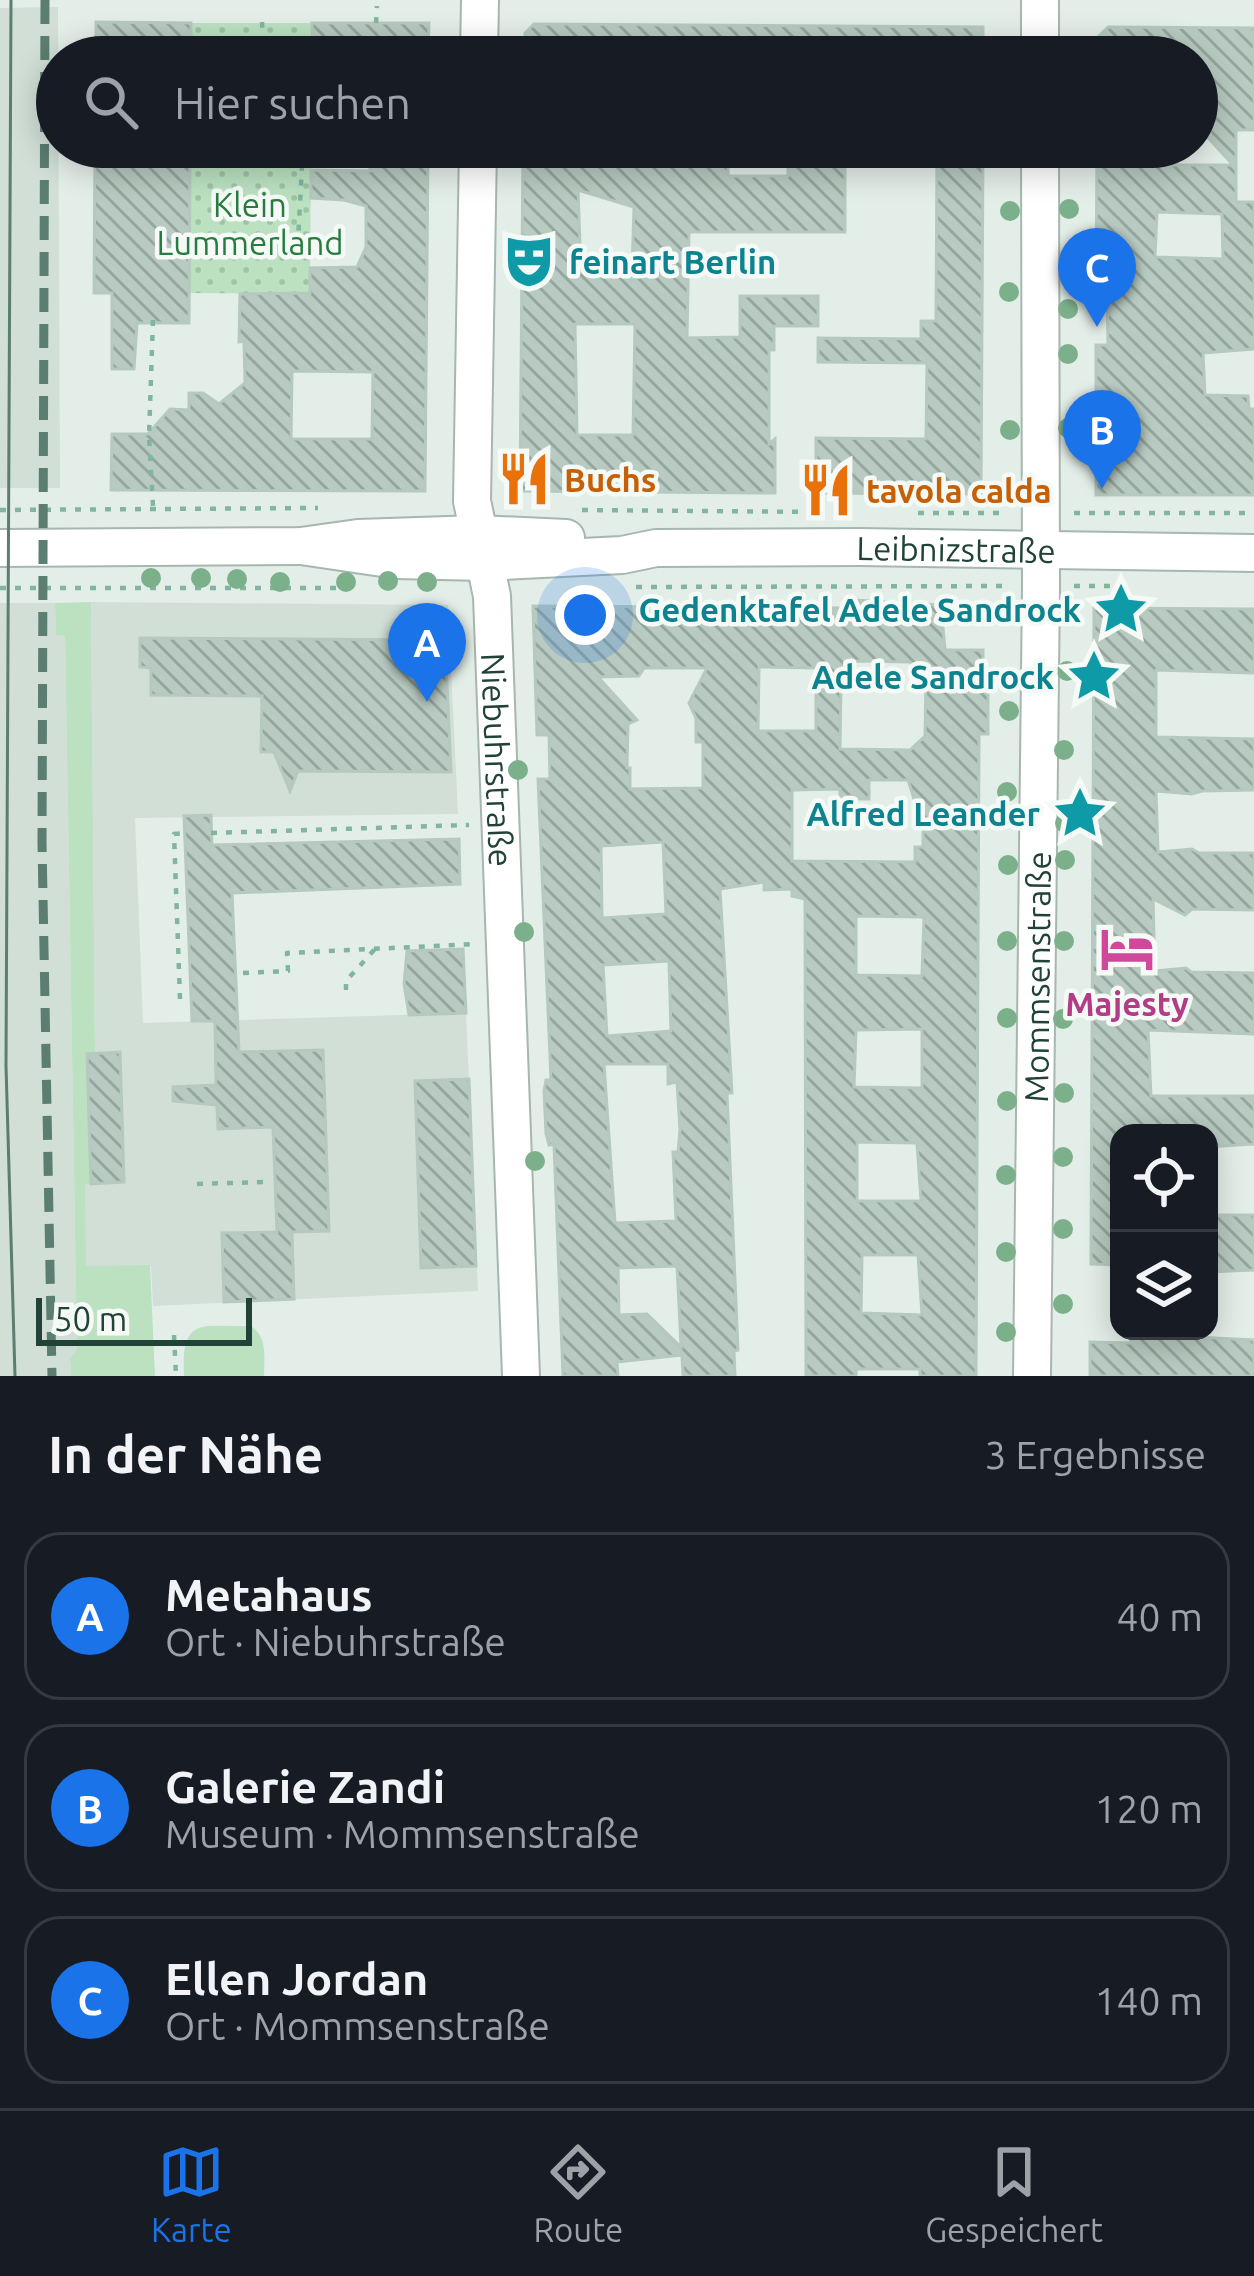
<!DOCTYPE html>
<html lang="de">
<head>
<meta charset="utf-8">
<style>
	body { margin:0; font-family:Ubuntu,sans-serif; background:#242831; color:#f1f3f6 }
	.controls { position:absolute; right:36px; bottom:36px; display:grid; overflow:hidden; border-radius:24px; box-shadow:0 6px 30px #0003 }
	.controls button { width:108px; height:108px; display:grid; place-items:center; padding:0; border:0; border-bottom:3px solid #363941; background:#171b24; color:#f1f3f6; font:60px sans-serif }
	.scale { position:absolute; left:36px; bottom:30px; width:216px; box-sizing:border-box; padding-left:12px; border:6px solid #214236; border-top:0; font-size:33px; line-height:42px; white-space:nowrap; color:#214236; -webkit-text-stroke:9px #f5faf7; paint-order:stroke }
	.you { position:absolute; left:585px; top:615px; width:42px; height:42px; margin:-30px; border:9px solid #fff; border-radius:50%; background:#1a73e8; box-shadow:0 0 0 18px #1a73e833 }
	.badge { display:grid; place-items:center; width:78px; height:78px; border-radius:50%; background:#1a73e8; color:#fff; font-size:39px; font-weight:700 }
	.pin { position:absolute; translate:-50% -99px; filter:drop-shadow(0 3px 6px #0008) }
	.pin::after { content:''; position:absolute; top:63px; width:42px; height:36px; background:inherit; clip-path:polygon(0 0,100% 0,50% 100%) }
	.list { margin:0; padding:0; list-style:none }
	h2 { display:flex; justify-content:space-between; align-items:center; height:156px; margin:0; padding:0 48px; font-size:51px }
	h2 small { font-size:39px; font-weight:400; color:#9ea1a6 }
	.list li { display:grid; grid-template-columns:78px 1fr auto; gap:36px; align-items:center; box-sizing:border-box; height:168px; margin:0 24px 24px; padding:0 24px; border:3px solid #363941; border-radius:36px }
	.list b { display:block; font-size:45px; white-space:nowrap }
	.list p { margin:0; font-size:39px; white-space:nowrap; color:#9ea1a6 }
	.list em { font-size:39px; font-style:normal; color:#9ea1a6 }
	.icon { flex:none; width:66px; height:66px; fill:none; stroke:currentColor; stroke-width:2; stroke-linecap:round; stroke-linejoin:round }
	.map { position:relative; flex:none; width:1254px; height:1376px; overflow:hidden }
	.search { position:absolute; background:#171b24; box-shadow:0 6px 30px #0003; left:36px; right:36px; top:36px; height:132px; display:flex; align-items:center; gap:30px; box-sizing:border-box; padding:0 42px; border-radius:66px; color:#9ea1a6; font-size:45px }
	.sheet { height:732px; background:#171b24 }
	nav { display:flex; justify-content:space-around; align-items:center; box-sizing:border-box; height:168px; border-top:3px solid #363941; background:#171b24; font-size:33px; color:#9ea1a6 }
	nav a { display:grid; justify-items:center; gap:6px }
	nav .on { color:#1a73e8 }
	.map>svg:first-child { display:block }
	.built { fill:#d1dfd7 }
	.grass { fill:#bbe1c1 }
	.park { fill:url(#park-dots) }
	.building { fill:url(#building-back-hatch); stroke:#b5c9bf; stroke-width:3; fill-rule:evenodd }
	.lines { fill:none; stroke-linecap:round; stroke-linejoin:round }
	.minor-casing { stroke:#a6b7af; stroke-width:40 }
	.path { stroke:#81b59f; stroke-width:4.5; stroke-dasharray:6 9; stroke-linecap:butt }
	.minor { stroke:#fff; stroke-width:36 }
	.tram { stroke:#5c7d71; stroke-width:3 }
	.rail { stroke:#5c7d71; stroke-width:9; stroke-dasharray:24 12; stroke-linecap:butt }
	.tree { fill:#7cb08b }
	.labels { text-anchor:middle; dominant-baseline:central; stroke-width:9; stroke-linejoin:round; paint-order:stroke }
	.park-label { font-size:33px; fill:#277d3f; stroke:#f5faf7 }
	.culture-label { font-size:33px; font-weight:bold; fill:#0d838f; stroke:#f5faf7; text-anchor:end }
	.food-label { font-size:33px; font-weight:bold; fill:#c56008; stroke:#f5faf7; text-anchor:start }
	.street-label { font-size:33px; fill:#214236; stroke:#f5faf7 }
	.hotel-label { font-size:33px; font-weight:bold; fill:#b23c85; stroke:#f5faf7 }
</style>
</head>
<body>
<div class="map">
<svg width="1254" height="1376" viewBox="0 0 1254 1376">
	<defs>
		<pattern id="park-dots" width="8" height="8" patternUnits="userSpaceOnUse" patternTransform="scale(3)"><rect width="8" height="8" fill="#bbe1c1"/><path d="M2 2h.1M6 6h.1" fill="none" stroke="#a0c2a6" stroke-width="1.8" stroke-linecap="round"/></pattern>
		<pattern id="building-back-hatch" width="6" height="6" patternUnits="userSpaceOnUse" patternTransform="scale(3)"><rect width="6" height="6" fill="#b8cac1"/><path d="M-1 5l2 2M0 0l6 6M5-1l2 2" fill="none" stroke="#95a69e"/></pattern>
	</defs>
	<rect width="100%" height="100%" fill="#e4eee8"/>
	<g class="built">
		<polygon points="58,7 60,488 0,488 0,8"/>
		<polygon points="91,602 448,605 458,814 135,818 143,1023 466,1013 478,1291 153,1306 151,1266 85,1270 80,1038 95,1038"/>
		<polygon points="0,603 55,603 56,634 65,635 77,1350 70,1360 71,1376 0,1376"/>
	</g>
	<g class="grass">
		<polygon points="91,602 95,1053 87,1054 91,1183 85,1185 86,1266 150,1265 155,1376 71,1376 70,1359 77,1349 65,636 56,635 55,603"/>
		<path d="M 251,1326 C 268,1337 264,1358 264,1376 L 184,1376 C 181,1315 201,1327 251,1326 Z"/>
	</g>
	<g class="park">
		<rect x="191" y="23" width="121" height="34"/>
		<polygon points="190,147 311,147 310,294 189,293"/>
	</g>
	<g class="building">
		<polygon points="96,22 191,23 191,57 96,57"/>
		<polygon points="312,23 429,23 428,57 313,57"/>
		<polygon points="534,24 983,27 983,57 525,57 525,33"/>
		<path d="M 1108,27 L 1254,28 L 1254,130 L 1236,130 L 1236,202 L 1254,202 L 1254,349 L 1203,353 L 1205,395 L 1248,396 L 1249,409 L 1254,409 L 1254,495 L 1096,495 L 1096,345 L 1108,345 L 1107,286 L 1096,285 L 1097,147 L 1145,147 L 1148,165 L 1233,165 L 1201,130 L 1202,85 L 1197,85 L 1197,57 L 1098,57 L 1098,37 ZM 1157,212 L 1222,214 L 1223,259 L 1155,257 Z"/>
		<polygon points="95,147 190,147 189,323 137,323 134,369 112,369 112,293 94,293"/>
		<path d="M 377,147 L 428,147 L 425,491 L 111,490 L 112,434 L 148,434 L 170,409 L 189,410 L 189,393 L 203,393 L 219,404 L 245,383 L 244,341 L 239,342 L 240,294 L 310,293 L 310,268 L 357,267 L 366,247 L 366,206 L 344,200 L 311,198 L 311,170 L 370,171 L 370,162 L 376,161 ZM 292,371 L 373,372 L 372,439 L 291,439 Z"/>
		<path d="M 523,147 L 728,147 L 728,176 L 788,176 L 788,147 L 845,147 L 845,232 L 689,232 L 687,338 L 740,337 L 740,296 L 818,296 L 818,326 L 774,326 L 774,350 L 769,350 L 769,444 L 775,439 L 775,493 L 520,491 ZM 578,190 L 634,207 L 632,272 L 581,272 ZM 575,324 L 635,324 L 633,435 L 577,435 Z"/>
		<polygon points="937,147 983,147 981,494 816,493 816,438 926,439 927,363 818,362 818,338 921,339 921,321 936,321"/>
		<path d="M 854,600 L 941,605 L 945,650 L 983,650 L 983,669 L 988,669 L 988,734 L 979,734 L 976,1376 L 920,1376 L 920,1369 L 856,1369 L 856,1376 L 806,1376 L 805,899 L 792,896 L 792,889 L 764,890 L 764,882 L 720,889 L 732,1093 L 727,1093 L 738,1350 L 734,1351 L 735,1376 L 683,1376 L 682,1355 L 617,1362 L 618,1376 L 563,1376 L 554,1145 L 549,1145 L 546,1133 L 544,1091 L 546,1080 L 551,1080 L 538,779 L 550,779 L 549,735 L 537,735 L 533,606 L 855,608 ZM 856,661 L 910,662 L 926,679 L 925,736 L 910,750 L 840,749 L 841,683 ZM 759,667 L 816,668 L 816,731 L 758,731 ZM 644,668 L 707,668 L 689,703 L 696,718 L 696,742 L 703,742 L 703,788 L 630,789 L 630,768 L 627,768 L 628,724 L 637,720 L 598,677 L 639,676 ZM 869,780 L 908,780 L 915,802 L 923,808 L 923,847 L 915,847 L 915,862 L 792,861 L 792,790 L 840,789 L 840,799 L 869,799 ZM 663,842 L 666,914 L 602,918 L 601,846 ZM 856,916 L 924,917 L 922,976 L 856,975 ZM 669,961 L 671,1031 L 607,1036 L 603,965 ZM 922,1029 L 922,1088 L 854,1087 L 856,1030 ZM 604,1064 L 668,1064 L 668,1084 L 677,1082 L 680,1130 L 678,1152 L 673,1152 L 676,1221 L 615,1223 ZM 857,1142 L 917,1143 L 921,1201 L 857,1201 ZM 862,1255 L 918,1255 L 922,1315 L 861,1313 ZM 677,1266 L 681,1345 L 681,1347 L 647,1314 L 619,1315 L 618,1268 Z"/>
		<polygon points="1094,608 1254,609 1254,673 1156,670 1156,737 1254,739 1254,790 1202,791 1192,794 1156,791 1158,852 1192,849 1199,853 1254,853 1254,910 1192,909 1185,915 1153,899 1155,971 1186,968 1191,972 1254,973 1254,1034 1148,1030 1151,1096 1254,1096 1254,1144 1209,1147 1209,1133 1119,1133 1119,1265 1091,1264"/>
		<polygon points="140,638 445,640 451,772 298,771 290,791 274,752 261,752 262,696 151,695 151,668 140,667"/>
		<polygon points="211,815 212,845 459,839 460,884 232,893 239,1052 323,1050 329,1231 292,1232 294,1299 224,1302 222,1233 277,1232 273,1127 218,1129 217,1105 173,1101 173,1087 216,1085 215,1021 192,1021 184,816"/>
		<polygon points="463,949 466,1013 409,1015 404,984 407,951"/>
		<polygon points="120,1052 124,1182 91,1184 87,1054"/>
		<polygon points="469,1079 476,1266 421,1268 415,1081"/>
		<polygon points="1209,1215 1254,1215 1254,1270 1209,1272"/>
		<polygon points="1176,1336 1254,1340 1254,1376 1090,1376 1090,1342 1131,1343 1131,1338"/>
	</g>
	<g class="lines">
		<defs>
			<g id="minor">
				<polyline points="1040,0 1040,57"/>
				<polyline points="479,57 480,0"/>
				<path id="s1" d="M 478,147 L 472,501 L 492,596 L 521,1376"/>
				<path id="s2" d="M 301,546 L 396,560 L 485,562 L 622,555 L 656,548 L 859,547 L 1254,553"/>
				<polyline points="0,548 301,546 358,538 478,534 566,538"/>
				<path id="s3" d="M 1032,1376 L 1041,586 L 1040,147"/>
			</g>
		</defs>
		<use href="#minor" class="minor-casing"/>
		<g class="path">
			<polyline points="262,22 264,57"/>
			<polyline points="376,23 377,6"/>
			<polyline points="279,246 298,241 303,147"/>
			<polyline points="153,320 149,436 153,506"/>
			<polyline points="0,510 318,508"/>
			<polyline points="582,510 822,512"/>
			<polyline points="918,513 1008,513"/>
			<polyline points="1074,513 1254,513"/>
			<polyline points="1074,586 1128,586"/>
			<polyline points="636,587 1008,586"/>
			<polyline points="0,588 348,588"/>
			<polyline points="211,833 469,825"/>
			<polyline points="243,973 288,971 287,953 476,944"/>
			<polyline points="346,990 346,981 375,949"/>
			<polyline points="180,999 174,834 185,833"/>
			<polyline points="197,1184 263,1182"/>
			<polyline points="174,1335 176,1376"/>
		</g>
		<use href="#minor" class="minor"/>
		<polyline class="tram" points="11,0 6,1066 15,1376"/>
		<polyline class="rail" points="45,0 42,843 52,1376"/>
	</g>
	<g class="tree">
		<circle cx="1069" cy="209" r="10"/>
		<circle cx="1010" cy="211" r="10"/>
		<circle cx="1069" cy="274" r="10"/>
		<circle cx="1009" cy="292" r="10"/>
		<circle cx="1068" cy="309" r="10"/>
		<circle cx="1068" cy="354" r="10"/>
		<circle cx="1068" cy="428" r="10"/>
		<circle cx="1010" cy="430" r="10"/>
		<circle cx="151" cy="578" r="10"/>
		<circle cx="201" cy="578" r="10"/>
		<circle cx="237" cy="579" r="10"/>
		<circle cx="388" cy="581" r="10"/>
		<circle cx="280" cy="582" r="10"/>
		<circle cx="346" cy="582" r="10"/>
		<circle cx="427" cy="582" r="10"/>
		<circle cx="1067" cy="671" r="10"/>
		<circle cx="1009" cy="711" r="10"/>
		<circle cx="1064" cy="750" r="10"/>
		<circle cx="518" cy="770" r="10"/>
		<circle cx="1007" cy="792" r="10"/>
		<circle cx="1065" cy="823" r="10"/>
		<circle cx="1065" cy="860" r="10"/>
		<circle cx="1008" cy="865" r="10"/>
		<circle cx="524" cy="932" r="10"/>
		<circle cx="1007" cy="941" r="10"/>
		<circle cx="1064" cy="941" r="10"/>
		<circle cx="1007" cy="1018" r="10"/>
		<circle cx="1063" cy="1019" r="10"/>
		<circle cx="1064" cy="1093" r="10"/>
		<circle cx="1007" cy="1101" r="10"/>
		<circle cx="1063" cy="1157" r="10"/>
		<circle cx="535" cy="1161" r="10"/>
		<circle cx="1006" cy="1175" r="10"/>
		<circle cx="1063" cy="1229" r="10"/>
		<circle cx="1006" cy="1252" r="10"/>
		<circle cx="1063" cy="1304" r="10"/>
		<circle cx="1006" cy="1332" r="10"/>
	</g>
	<defs>
		<symbol id="theatre-bare" viewBox="-9 -9 18 18"><path d="M-5-5.5Q0-4 5-5.5V0Q5 5 0 6Q-5 5-5 0ZM-3.3-2.5H-1v1.5H-3.3ZM1-2.5H3.3v1.5H1ZM-2.8 1Q0 5.5 2.8 1Z" fill="#0f9aa8" stroke="#f5faf7" stroke-width="2.5" paint-order="stroke"/></symbol>
		<symbol id="restaurant-bare" viewBox="-9 -9 18 18"><path d="M-5-6h1v4h1v-4h1v4h1v-4h1v5L-1.5 .5V6h-2V.5L-5-1ZM5-6V6H3V1.5H1.5Q1.5-4 5-6Z" fill="#e8710a" stroke="#f5faf7" stroke-width="2.5" paint-order="stroke"/></symbol>
		<symbol id="sight-bare" viewBox="-9 -9 18 18"><path d="M0-6L1.8-2.2L6-1.7L2.9 1.2L3.7 5.4L0 3.3L-3.7 5.4L-2.9 1.2L-6-1.7L-1.8-2.2Z" fill="#0f9aa8" stroke="#f5faf7" stroke-width="2.5" paint-order="stroke"/></symbol>
		<symbol id="hotel-bare" viewBox="-9 -9 18 18"><path d="M-6-4.5h1.5V1H6V5H4.5V3h-9V5H-6ZM-4 0a1.8 1.8 0 1 1 3.6 0ZM.5 0V-2.5h3Q6-2.5 6 0Z" fill="#d1479c" stroke="#f5faf7" stroke-width="2.5" paint-order="stroke"/></symbol>
	</defs>
	<g fill-rule="evenodd">
		<use href="#theatre-bare" x="491" y="223" width="76" height="76"/>
		<use href="#restaurant-bare" x="486" y="441" width="76" height="76"/>
		<use href="#restaurant-bare" x="788" y="452" width="76" height="76"/>
		<use href="#sight-bare" x="1083" y="571" width="76" height="76"/>
		<use href="#sight-bare" x="1056" y="638" width="76" height="76"/>
		<use href="#sight-bare" x="1042" y="775" width="76" height="76"/>
		<use href="#hotel-bare" x="1089" y="911" width="76" height="76"/>
	</g>
	<g class="labels">
		<g class="park-label">
			<text x="250" y="204">Klein<tspan x="250" dy="38">Lummerland</tspan></text>
		</g>
		<g class="culture-label">
			<text x="569" y="261" text-anchor="start">feinart Berlin</text>
			<text x="1081" y="609">Gedenktafel Adele Sandrock</text>
			<text x="1054" y="676">Adele Sandrock</text>
			<text x="1040" y="813">Alfred Leander</text>
		</g>
		<g class="food-label">
			<text x="564" y="479">Buchs</text>
			<text x="866" y="490">tavola calda</text>
		</g>
		<g class="street-label">
			<text stroke="none"><textPath href="#s2" startOffset="657">Leibnizstraße</textPath></text>
			<text stroke="none"><textPath href="#s1" startOffset="615">Niebuhrstraße</textPath></text>
			<text stroke="none"><textPath href="#s3" startOffset="399">Mommsenstraße</textPath></text>
		</g>
		<g class="hotel-label">
			<text x="1127" y="1003">Majesty</text>
		</g>
	</g>
</svg>
<div class="controls">
<button><svg class="icon" aria-label="locate" viewBox="0 0 24 24"><circle cx="12" cy="12" r="6"/><path d="M12 2v4M12 18v4M2 12h4M18 12h4"/></svg></button>
<button><svg class="icon" aria-label="layers" viewBox="0 0 24 24"><path d="M12 4l9 5-9 5-9-5zM3 14l9 5 9-5"/></svg></button>
</div>
<div class="scale">50 m</div>
<div class="you"></div>
<div class="pin badge" style="left:427px;top:702px">A</div>
<div class="pin badge" style="left:1102px;top:489px">B</div>
<div class="pin badge" style="left:1097px;top:327px">C</div>
<div class="search"><svg class="icon" aria-label="search" viewBox="0 0 24 24"><circle cx="10" cy="10" r="6"/><path d="M15 15l6 6"/></svg>Hier suchen</div>
</div>
<section class="sheet">
<h2>In der Nähe<small>3 Ergebnisse</small></h2>
<ul class="list">
<li><span class="badge">A</span><div><b>Metahaus</b><p>Ort · Niebuhrstraße</p></div><em>40 m</em></li>
<li><span class="badge">B</span><div><b>Galerie Zandi</b><p>Museum · Mommsenstraße</p></div><em>120 m</em></li>
<li><span class="badge">C</span><div><b>Ellen Jordan</b><p>Ort · Mommsenstraße</p></div><em>140 m</em></li>
</ul>
</section>
<nav>
<a class="on"><svg class="icon" aria-label="map" viewBox="0 0 24 24"><path d="M3 6l6-2 6 2 6-2v14l-6 2-6-2-6 2zM9 4v14M15 6v14"/></svg>Karte</a>
<a><svg class="icon" aria-label="directions" viewBox="0 0 24 24"><path d="M12 3l9 9-9 9-9-9zM9 14v-3h6M13 9l2 2-2 2"/></svg>Route</a>
<a><svg class="icon" aria-label="saved" viewBox="0 0 24 24"><path d="M7 4h10v16l-5-4-5 4z"/></svg>Gespeichert</a>
</nav>
</body>
</html>
